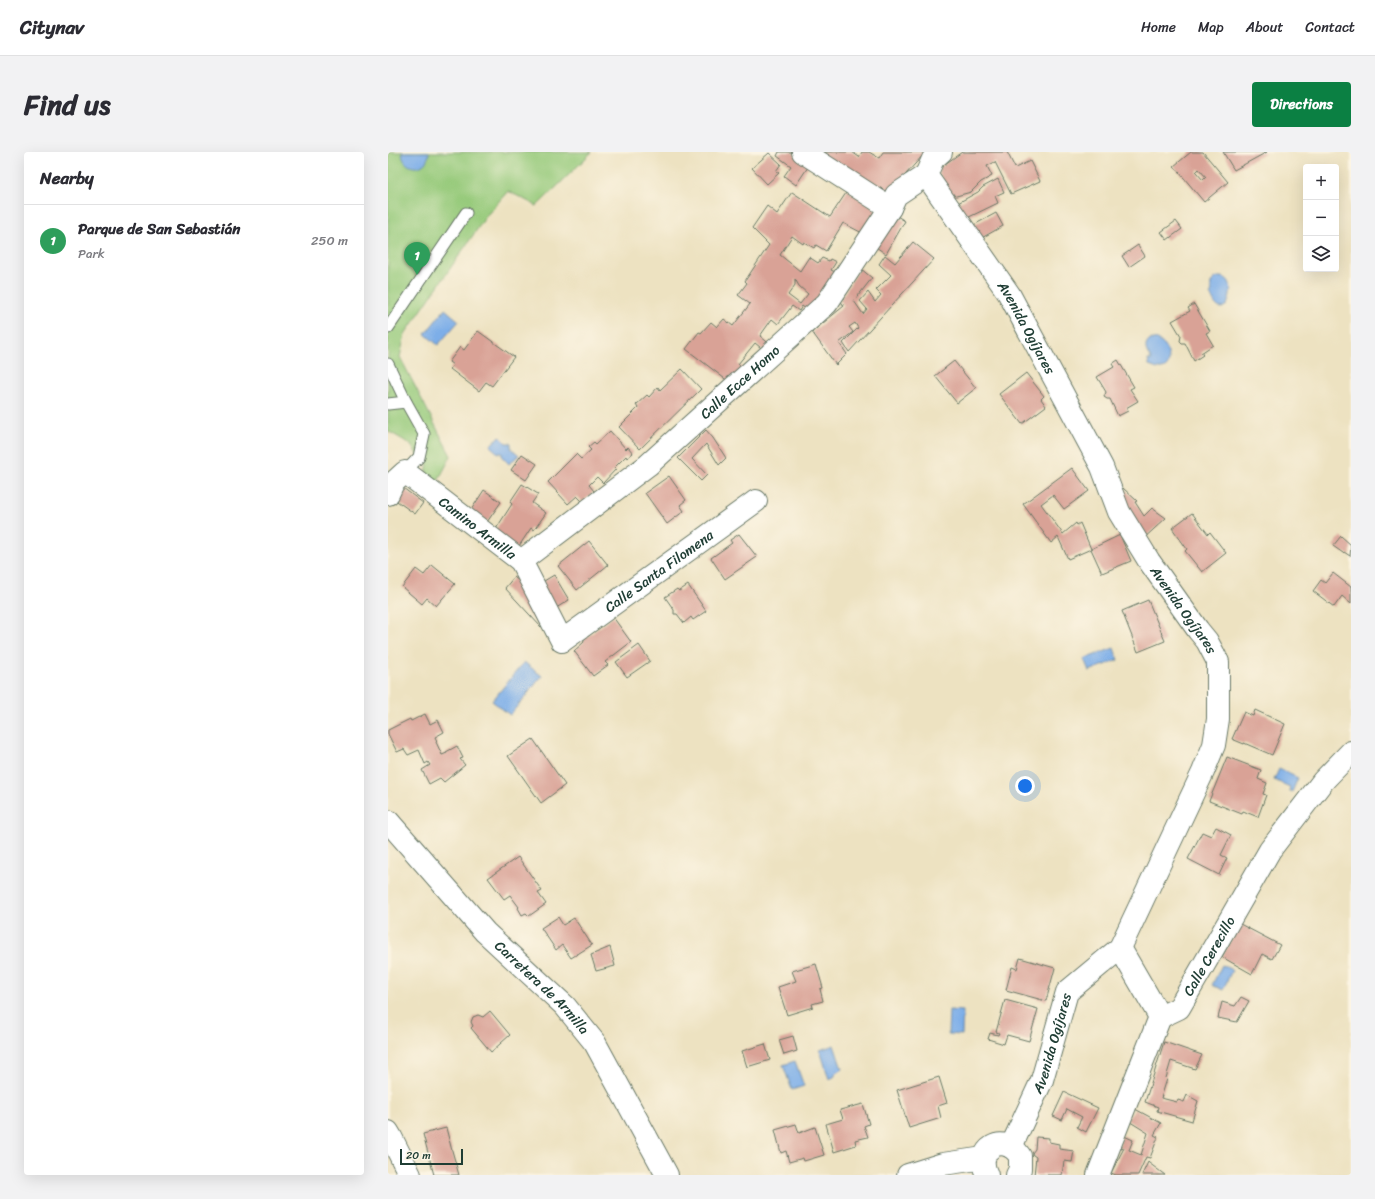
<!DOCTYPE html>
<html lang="en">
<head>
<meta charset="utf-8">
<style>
	body { margin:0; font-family:Sriracha,sans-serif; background:#f2f2f3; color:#2b2b33 }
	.controls { position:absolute; right:12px; top:12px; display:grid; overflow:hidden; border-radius:4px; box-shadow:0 4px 16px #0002 }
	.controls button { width:36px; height:36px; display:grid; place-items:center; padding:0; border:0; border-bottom:1px solid #e1e1e2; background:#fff; color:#2b2b33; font:20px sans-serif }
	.scale { position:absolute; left:12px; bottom:10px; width:63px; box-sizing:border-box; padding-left:4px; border:2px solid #1f3d34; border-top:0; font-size:11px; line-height:14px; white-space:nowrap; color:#1f3d34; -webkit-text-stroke:3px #fcf5e5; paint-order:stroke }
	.you { position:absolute; left:637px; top:634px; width:14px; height:14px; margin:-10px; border:3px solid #fff; border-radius:50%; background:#1a73e8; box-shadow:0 0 0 6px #1a73e833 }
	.badge { display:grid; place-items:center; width:26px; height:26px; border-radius:50%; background:#0b8043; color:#fff; font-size:13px; font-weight:700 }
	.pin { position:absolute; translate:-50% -33px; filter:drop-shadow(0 1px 2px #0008) }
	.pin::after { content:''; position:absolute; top:21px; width:14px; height:12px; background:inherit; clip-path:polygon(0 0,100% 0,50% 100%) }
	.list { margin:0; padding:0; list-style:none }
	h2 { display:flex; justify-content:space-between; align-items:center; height:52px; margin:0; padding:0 16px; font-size:17px }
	h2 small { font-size:13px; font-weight:400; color:#7c7c81 }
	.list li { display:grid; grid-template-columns:26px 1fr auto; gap:12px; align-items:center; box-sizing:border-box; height:72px; padding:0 16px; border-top:1px solid #e1e1e2 }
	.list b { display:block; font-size:15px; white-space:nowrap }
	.list p { margin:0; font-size:13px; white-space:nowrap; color:#7c7c81 }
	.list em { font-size:13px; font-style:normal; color:#7c7c81 }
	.icon { flex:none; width:22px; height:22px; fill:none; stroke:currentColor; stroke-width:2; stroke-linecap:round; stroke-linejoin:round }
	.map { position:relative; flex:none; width:963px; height:1023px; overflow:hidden; border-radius:4px }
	header { display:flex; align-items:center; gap:24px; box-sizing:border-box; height:56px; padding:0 20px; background:#fff; border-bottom:1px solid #e1e1e2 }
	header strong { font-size:19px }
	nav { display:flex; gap:22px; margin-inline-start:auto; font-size:14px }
	.intro { display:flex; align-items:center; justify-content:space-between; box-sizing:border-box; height:96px; padding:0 24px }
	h1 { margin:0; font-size:28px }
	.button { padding:10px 18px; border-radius:4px; background:#0b8043; color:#fff; font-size:14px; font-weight:700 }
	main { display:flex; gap:24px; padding:0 24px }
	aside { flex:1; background:#fff; border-radius:4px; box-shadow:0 4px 16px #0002 }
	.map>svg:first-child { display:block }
	.green { fill:#97ca7b; stroke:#5b8458 }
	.water { fill:#7daee8; stroke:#4e768e }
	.building { fill:#d9a296; fill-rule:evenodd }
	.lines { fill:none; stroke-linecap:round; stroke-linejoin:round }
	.service-casing { stroke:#677765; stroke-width:13 }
	.minor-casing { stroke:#677765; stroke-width:24 }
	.tertiary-casing { stroke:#677765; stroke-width:24 }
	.service { stroke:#fff; stroke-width:11 }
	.minor { stroke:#fff; stroke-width:22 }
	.tertiary { stroke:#fff; stroke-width:22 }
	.labels { text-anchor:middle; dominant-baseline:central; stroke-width:3.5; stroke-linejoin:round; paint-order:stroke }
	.street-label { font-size:14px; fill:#1f3d34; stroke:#fcf5e5 }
</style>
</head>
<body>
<header>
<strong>Citynav</strong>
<nav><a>Home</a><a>Map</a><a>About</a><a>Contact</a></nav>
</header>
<div class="intro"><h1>Find us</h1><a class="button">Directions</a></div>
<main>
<aside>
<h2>Nearby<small></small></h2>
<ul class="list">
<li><span class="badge" style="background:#2e9e5b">1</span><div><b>Parque de San Sebastián</b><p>Park</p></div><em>250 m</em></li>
</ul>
</aside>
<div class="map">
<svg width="963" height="1023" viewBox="0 0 963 1023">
	<rect width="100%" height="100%" fill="#fcf5e5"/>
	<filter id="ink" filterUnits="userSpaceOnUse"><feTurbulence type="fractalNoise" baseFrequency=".025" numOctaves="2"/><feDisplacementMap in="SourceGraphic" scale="8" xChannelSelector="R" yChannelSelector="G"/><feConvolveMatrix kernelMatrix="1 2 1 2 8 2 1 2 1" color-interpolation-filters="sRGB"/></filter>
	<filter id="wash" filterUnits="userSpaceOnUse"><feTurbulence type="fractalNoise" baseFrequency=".012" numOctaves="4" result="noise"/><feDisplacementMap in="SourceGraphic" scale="16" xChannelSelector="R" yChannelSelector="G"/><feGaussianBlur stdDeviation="0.9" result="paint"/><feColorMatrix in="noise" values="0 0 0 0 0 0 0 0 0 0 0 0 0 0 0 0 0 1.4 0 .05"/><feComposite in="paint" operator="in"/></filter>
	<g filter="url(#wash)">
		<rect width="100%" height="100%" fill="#ede2c1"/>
		<path class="green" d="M 0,0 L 204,0 L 149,54 L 120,39 L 99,63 L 17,182 L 12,205 L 63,304 L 48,333 C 39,327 37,323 40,312 L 31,305 L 22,292 L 0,279 Z"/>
		<g class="water">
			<path d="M 14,0 L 41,0 L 41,1 C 39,21 14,19 14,0 Z"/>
			<path d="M 830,125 C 847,124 843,142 839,153 L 834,156 C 827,156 826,148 822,143 L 824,139 C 821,133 823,128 830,125 Z"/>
			<polygon points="57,157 71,169 50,193 37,182"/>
			<path d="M 764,187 C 779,186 788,215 774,217 C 769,218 765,215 761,214 L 760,208 L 764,208 C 758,200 754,193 764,187 Z"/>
			<polygon points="111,284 118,291 123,291 123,296 131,303 121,312 114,305 114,301 110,301 102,294"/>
			<polygon points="726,496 730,508 701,519 696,507"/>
			<polygon points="136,510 154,524 122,563 104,549"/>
			<polygon points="891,617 910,626 904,640 901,638 902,635 886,628"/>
			<polygon points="834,813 844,818 835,838 824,833"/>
			<polygon points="561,858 575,859 574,883 560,882"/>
			<polygon points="446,893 454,917 449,920 446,925 441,927 432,898"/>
			<polygon points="407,909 416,934 404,938 395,913"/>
		</g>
		<g id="blocks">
			<g class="building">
				<polygon points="391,0 404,0 422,12 408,33 396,24 403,14 389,4"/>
				<polygon points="423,0 464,0 471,5 474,0 481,0 491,6 495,0 536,0 536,2 500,42 491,35 486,42"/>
				<polygon points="574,0 619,0 627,16 642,9 652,29 623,42 607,10 599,14 604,24 593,30 583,40 561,46 550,17"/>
				<path d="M 803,0 L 815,0 L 840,30 L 816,50 L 786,14 ZM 811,17 L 818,25 L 815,28 L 808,20 Z"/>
				<polygon points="835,0 879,0 846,18"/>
				<polygon points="381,1 393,12 388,19 391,21 379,32 364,16"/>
				<polygon points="610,27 616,40 607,44 610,51 579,66 568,52 590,40 595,35"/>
				<path d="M 460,38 L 493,60 L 480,84 L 455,71 L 438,99 L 428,93 L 426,96 L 416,90 L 415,92 L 404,84 L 392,103 L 412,119 L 421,105 L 430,111 L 434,106 L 441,109 L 442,107 L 448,110 L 443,118 L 447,120 L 464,93 L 471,97 L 419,158 L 414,154 L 411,159 L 404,154 L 390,172 L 384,167 L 372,184 L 384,194 L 378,200 L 367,191 L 350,212 L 357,218 L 341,230 L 298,197 L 311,180 L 313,181 L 323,170 L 329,175 L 336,167 L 345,174 L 362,152 L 350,143 L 359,131 L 357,129 L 381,93 L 364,76 L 379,54 L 389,62 L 404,40 L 442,65 ZM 407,127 L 411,134 L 420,142 L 412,152 L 400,143 L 407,133 Z"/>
				<polygon points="504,61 517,69 498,102 485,93"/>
				<polygon points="608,61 615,74 590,88 582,75"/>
				<polygon points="788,69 794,77 779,88 773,80"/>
				<polygon points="525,90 546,107 461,200 455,191 470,176 467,171 461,175 465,180 451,191 459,202 448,213 424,180 456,154 452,148 472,116 484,126 466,149 475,162 479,157 472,149 480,140 487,150 493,143 488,138 503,123 491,112 497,103 507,111"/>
				<polygon points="750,93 757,104 741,115 734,104"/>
				<polygon points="806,152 822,179 818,181 825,193 813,201 815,203 806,209 797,191 794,191 792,189 793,184 784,169 802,159 800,156"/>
				<polygon points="90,179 126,205 104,234 98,230 91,239 62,217 65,213 61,210 72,195 76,198"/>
				<polygon points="730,208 746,235 742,237 750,249 738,256 740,259 730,264 722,247 719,247 716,245 718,240 709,225 726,215 724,212"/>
				<polygon points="566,209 588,236 569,251 547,224"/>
				<polygon points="294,217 313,237 252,297 231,275 250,256 248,253 259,243 261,245 270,235 272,238"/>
				<polygon points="638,221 656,244 653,247 658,254 634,272 611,242"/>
				<polygon points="318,278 325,286 338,306 331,313 318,292 304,307 319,323 313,329 290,306"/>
				<polygon points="222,279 238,297 240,295 245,301 239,306 238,304 226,316 228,317 215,331 209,325 201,333 206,339 195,350 189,344 180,352 160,330 188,302 193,307 203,298 200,295 206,290 208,292"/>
				<polygon points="134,302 149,312 138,328 123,318"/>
				<polygon points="684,316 701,339 676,357 665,343 653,352 675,382 688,371 689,373 692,371 703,397 680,407 670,385 663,391 635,352"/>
				<polygon points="281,324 298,348 292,353 296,359 279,372 257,341"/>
				<polygon points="134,332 150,342 144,351 158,361 146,378 143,376 129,397 106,380 124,352 122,350"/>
				<polygon points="15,336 35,351 27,362 6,347"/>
				<polygon points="735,336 749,349 747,350 756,364 764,356 778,366 754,388 728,341"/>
				<polygon points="96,338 113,350 99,370 83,358"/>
				<polygon points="804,361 820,382 822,380 838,401 814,420 797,399 799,397 784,376"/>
				<polygon points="351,382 369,405 337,427 323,406 344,391 342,388"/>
				<polygon points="732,383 743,409 714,421 703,397"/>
				<polygon points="953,384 963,393 962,404 956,400 955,401 945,394"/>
				<polygon points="201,389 220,413 189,438 170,414"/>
				<polygon points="44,413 67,432 48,454 39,446 34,452 14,435 28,417 36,423"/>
				<polygon points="945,421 963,435 963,452 954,444 946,455 925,439 933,428 937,431"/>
				<polygon points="166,423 181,448 165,458 151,432"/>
				<polygon points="126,425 137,434 157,472 153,475 117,436"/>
				<polygon points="300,433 318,459 305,468 303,465 296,471 289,462 286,462 286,458 277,445 289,437 291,439"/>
				<polygon points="760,448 777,489 750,500 734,459"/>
				<polygon points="225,465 243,490 217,510 220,513 205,524 186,499 196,490 195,488"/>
				<polygon points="251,493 262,509 239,525 228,510"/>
				<polygon points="867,558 897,572 884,603 856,591 856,592 844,587 856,560 865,564"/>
				<polygon points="37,562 42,572 50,568 56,580 47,585 49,589 48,590 54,603 59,601 58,600 69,594 75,606 72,607 77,613 56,630 52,626 41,632 34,618 42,613 40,610 37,612 31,598 20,603 16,597 9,600 0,582 0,578 22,567 23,569"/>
				<polygon points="145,587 177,633 153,651 120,604"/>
				<polygon points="839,605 873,618 870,627 879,631 875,642 878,643 870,665 855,659 854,662 821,649"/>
				<polygon points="828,675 843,683 833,703 839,706 831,723 800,707 814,680 823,684"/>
				<polygon points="130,705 154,739 150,741 158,752 141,764 138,761 134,763 130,756 131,755 122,743 116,747 100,726"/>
				<polygon points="170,765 175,773 186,766 204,793 183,806 174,793 168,798 153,776"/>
				<polygon points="852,772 892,793 884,807 874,802 864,822 834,805"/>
				<polygon points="222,795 227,814 208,819 203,803"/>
				<polygon points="632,806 667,816 658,849 618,838 624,815 629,817"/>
				<polygon points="428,812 435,836 432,837 435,849 424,852 425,855 399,863 390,835 408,829 404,819"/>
				<polygon points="853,845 861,849 849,870 830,866 834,850 847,854"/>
				<polygon points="617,848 650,857 641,889 619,883 616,892 600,887 602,881 610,883 611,881 608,880"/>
				<polygon points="102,859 122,883 103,900 83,876 85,874 83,870 85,865 90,863 95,865"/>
				<polygon points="405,884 409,899 396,903 391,888"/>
				<polygon points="776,890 814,903 807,917 783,909 778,926 779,927 773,946 789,950 790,948 796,950 799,943 810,949 804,969 769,959 770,955 757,950"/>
				<polygon points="377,892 382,908 359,915 354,899"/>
				<polygon points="551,925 559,951 550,954 553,966 521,976 509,938"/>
				<polygon points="676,940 710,956 698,980 689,975 694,965 679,957 674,968 665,964"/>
				<polygon points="475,952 481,972 476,974 480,985 467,988 468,993 446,1000 438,972 455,967 452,958"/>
				<polygon points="747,957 773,971 766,983 770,985 762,1006 758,1005 750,1023 728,1023 723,1021 736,996 731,995 734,983 745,988 741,998 753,1003 760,981 739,968"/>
				<polygon points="408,972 411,981 427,975 436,1003 416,1009 415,1006 401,1010 398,999 393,1001 387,978"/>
				<polygon points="58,976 63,995 71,1023 46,1023 39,997 35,982"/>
				<polygon points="648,985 661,986 661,990 671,992 671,997 686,999 684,1010 676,1009 674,1023 646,1023 648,1005 645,1003 644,1001 647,997"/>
				<polygon points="760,1010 761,1011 777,1023 754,1023"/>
			</g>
		</g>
	</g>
	<g filter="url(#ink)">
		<use href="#blocks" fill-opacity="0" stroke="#677765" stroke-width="1"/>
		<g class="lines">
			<defs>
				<g id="service">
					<polyline points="0,176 78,61"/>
					<polyline points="0,212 18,250"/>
					<polyline points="0,252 18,250 36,282 31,305 17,320"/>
				</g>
				<g id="minor">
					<polyline points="415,0 502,56"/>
					<path id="s1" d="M 538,23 L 621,142 L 714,315 L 731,360 L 761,409 L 810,478 L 819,489 L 830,510 L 830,567 L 826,593 L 815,620 L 732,796"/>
					<polyline points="538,23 545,7 553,0"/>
					<path id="s2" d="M 0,342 L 5,331 L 17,320 L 133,409 L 174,489 L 368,349"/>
					<path id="s3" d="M 133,409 L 260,313 L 439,151 L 502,56 L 508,43 L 538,23"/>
					<polyline points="0,980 3,985 22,1023"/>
					<polyline points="710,1023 772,865"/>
				</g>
				<g id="tertiary">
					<path id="s4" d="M 0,669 L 97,780 L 177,854 L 207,891 L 279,1023"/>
					<path id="s5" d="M 623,995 L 654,928 L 679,840 L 732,796 L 772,865 L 791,856 L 882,698 L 935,629 L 963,600"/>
					<polyline points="520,1023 555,1012 596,1006"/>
					<path d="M 599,1023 C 586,998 615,979 632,1004 L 632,1017 L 629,1023"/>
				</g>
			</defs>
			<use href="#service" class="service-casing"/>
			<use href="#minor" class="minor-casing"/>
			<use href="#tertiary" class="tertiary-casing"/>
			<use href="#service" class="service"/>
			<use href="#minor" class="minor"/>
			<use href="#tertiary" class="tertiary"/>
		</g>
	</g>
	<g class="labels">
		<g class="street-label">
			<text stroke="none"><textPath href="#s1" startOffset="183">Avenida Ogíjares</textPath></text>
			<text stroke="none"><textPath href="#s3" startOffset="283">Calle Ecce Homo</textPath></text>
			<text stroke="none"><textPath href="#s2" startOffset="120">Camino Armilla</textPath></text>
			<text stroke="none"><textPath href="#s2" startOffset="384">Calle Santa Filomena</textPath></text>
			<text stroke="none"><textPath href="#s1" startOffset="507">Avenida Ogíjares</textPath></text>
			<text stroke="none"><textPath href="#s5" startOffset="395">Calle Cerecillo</textPath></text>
			<text stroke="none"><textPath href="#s4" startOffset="227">Carretera de Armilla</textPath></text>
			<text stroke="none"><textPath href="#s5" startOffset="112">Avenida Ogíjares</textPath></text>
		</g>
	</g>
</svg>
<div class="controls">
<button>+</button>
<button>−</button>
<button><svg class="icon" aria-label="layers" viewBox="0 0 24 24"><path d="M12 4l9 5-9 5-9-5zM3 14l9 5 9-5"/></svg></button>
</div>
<div class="scale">20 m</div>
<div class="you"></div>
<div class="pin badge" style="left:29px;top:123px;background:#2e9e5b">1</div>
</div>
</main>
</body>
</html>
